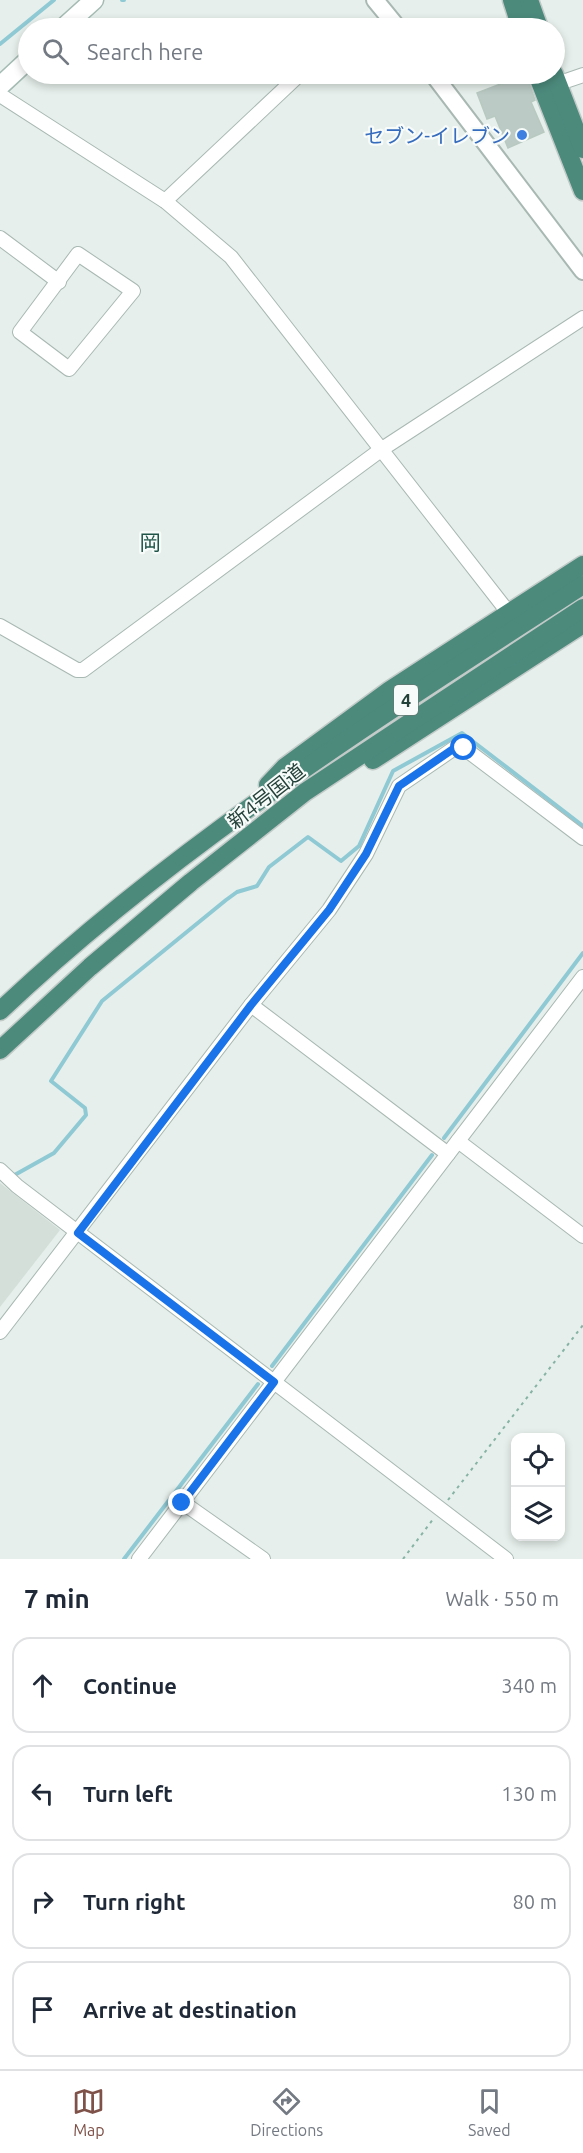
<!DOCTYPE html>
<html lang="en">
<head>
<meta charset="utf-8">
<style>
	body { margin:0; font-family:Ubuntu,"Noto Sans JP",sans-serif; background:#f2f2f3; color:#1f2937 }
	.controls { position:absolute; right:18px; bottom:18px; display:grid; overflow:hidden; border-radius:12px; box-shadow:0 3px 9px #0003 }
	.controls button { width:54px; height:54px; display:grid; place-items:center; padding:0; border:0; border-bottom:2px solid #e0e1e3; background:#fff; color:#1f2937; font:30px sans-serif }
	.stop { position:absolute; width:18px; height:18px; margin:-14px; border:4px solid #1a73e8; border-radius:50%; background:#fff }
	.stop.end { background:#1a73e8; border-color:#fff; box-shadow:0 2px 6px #0008 }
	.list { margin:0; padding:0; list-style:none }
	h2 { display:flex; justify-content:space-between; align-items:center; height:78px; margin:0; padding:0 24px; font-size:26px }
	h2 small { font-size:20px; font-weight:400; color:#747a83 }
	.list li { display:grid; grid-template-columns:39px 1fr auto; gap:18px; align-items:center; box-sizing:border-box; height:96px; margin:0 12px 12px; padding:0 12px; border:2px solid #e0e1e3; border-radius:18px }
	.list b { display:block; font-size:22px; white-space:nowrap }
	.list em { font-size:20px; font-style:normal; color:#747a83 }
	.icon { flex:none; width:33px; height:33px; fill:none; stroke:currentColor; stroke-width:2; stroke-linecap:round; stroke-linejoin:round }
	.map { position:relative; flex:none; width:583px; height:1559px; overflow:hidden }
	.search { position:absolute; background:#fff; box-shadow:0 3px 9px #0003; left:18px; right:18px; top:18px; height:66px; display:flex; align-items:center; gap:15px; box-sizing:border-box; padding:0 21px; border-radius:33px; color:#747a83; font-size:22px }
	.sheet { height:510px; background:#fff }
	nav { display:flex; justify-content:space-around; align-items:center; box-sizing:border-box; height:84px; border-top:2px solid #e0e1e3; background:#fff; font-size:16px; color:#747a83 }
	nav a { display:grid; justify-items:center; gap:3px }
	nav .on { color:#7f5249 }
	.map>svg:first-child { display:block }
	.built { fill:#d4dfda }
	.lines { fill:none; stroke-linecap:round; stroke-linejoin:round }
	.stream { stroke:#8ec9d4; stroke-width:4 }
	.building { fill:#bbcac4; stroke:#b8c9c2; stroke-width:1.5 }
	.minor-casing { stroke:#a8b8b2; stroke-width:16 }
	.tertiary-casing { stroke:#a8b8b2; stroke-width:20 }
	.secondary-casing { stroke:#a4bbb3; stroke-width:21 }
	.trunk-casing { stroke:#c2cac8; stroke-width:21 }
	.path { stroke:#86b3a5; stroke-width:2; stroke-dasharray:3 4.5; stroke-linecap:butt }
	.minor { stroke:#fff; stroke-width:14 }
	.tertiary { stroke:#fff; stroke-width:16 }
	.secondary { stroke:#fff; stroke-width:18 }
	.trunk { stroke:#4c8a7c; stroke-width:18 }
	.route { stroke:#1a73e8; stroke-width:8 }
	.shop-dot { fill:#3f7fe0; stroke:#f7fbf9; stroke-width:2 }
	.labels { text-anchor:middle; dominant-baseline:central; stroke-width:4.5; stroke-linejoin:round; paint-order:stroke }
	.shield { fill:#f7fbf9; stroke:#637a73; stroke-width:1.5 }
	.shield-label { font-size:18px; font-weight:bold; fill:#24423a }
	.shop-label { font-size:20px; fill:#366cbe; stroke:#f7fbf9; text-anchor:end }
	.street-label { font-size:20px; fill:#24423a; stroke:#f7fbf9 }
	.neighbourhood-label { font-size:21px; fill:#1f5548; stroke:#f7fbf9 }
</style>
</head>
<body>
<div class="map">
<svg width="583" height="1559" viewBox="0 0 583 1559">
	<rect width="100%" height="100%" fill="#e6efeb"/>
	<polygon class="built" points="0,1183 60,1230 0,1307"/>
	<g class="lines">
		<g class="stream">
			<polyline points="122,0 124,0"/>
			<polyline points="0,44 54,0"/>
			<polyline points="444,1138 583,953"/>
			<polyline points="11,1177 54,1153 86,1115 85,1108 51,1081 102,1001 226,900 237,892 257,886 269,867 308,837 341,861 359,846 393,771 462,733 583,826"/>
			<polyline points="272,1366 432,1155"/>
			<polyline points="124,1559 258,1384"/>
		</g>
	</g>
	<polygon class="building" points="526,74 535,100 531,102 544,132 508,148 495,116 487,119 477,93"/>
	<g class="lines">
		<defs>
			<g id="minor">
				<polyline points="551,86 583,75"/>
				<polyline points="0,95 165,201 231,257 508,612"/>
				<polyline points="165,201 300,74"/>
				<polyline points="0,238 59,282"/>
				<polygon points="78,254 133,291 69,369 20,332"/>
				<polyline points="0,626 77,670 83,670 382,449 583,318"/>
				<polyline points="251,1005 448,1154"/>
				<polyline points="458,1141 583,1236"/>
				<polyline points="0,1170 17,1186 506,1559"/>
				<polyline points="0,1332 251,1005 329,910 366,854 399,786 456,747 464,748 583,838"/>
				<polyline points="182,1502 263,1559"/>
				<polyline points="139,1559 583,977"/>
			</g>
			<g id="tertiary">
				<polyline points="375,0 398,28"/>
				<polyline points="433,74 583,271"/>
			</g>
			<g id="secondary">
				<polyline points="63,28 94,0"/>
				<polyline points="0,86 28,60"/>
			</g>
			<g id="trunk">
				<polyline points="512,0 521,28"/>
				<polyline points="529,0 539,28"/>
				<polyline points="537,74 583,191"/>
				<polyline points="554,74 583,149"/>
				<polyline points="373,760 583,624"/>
				<polyline points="268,785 285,767 390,690 583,565"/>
				<path d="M 0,1011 C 175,845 381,716 583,585"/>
				<polyline points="0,1050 90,967 191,882 305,792 583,608"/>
			</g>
		</defs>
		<use href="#minor" class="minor-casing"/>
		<use href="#tertiary" class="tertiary-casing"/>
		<use href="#secondary" class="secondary-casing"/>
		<use href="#trunk" class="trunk-casing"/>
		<g class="path">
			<polyline points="448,1500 583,1325"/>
			<polyline points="403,1559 434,1518"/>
		</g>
		<use href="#minor" class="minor"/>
		<use href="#tertiary" class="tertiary"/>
		<use href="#secondary" class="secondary"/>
		<use href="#trunk" class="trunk"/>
	</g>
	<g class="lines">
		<polyline class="route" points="182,1503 274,1382 78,1233 251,1005 329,910 366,854 399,786 456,747 464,748"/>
	</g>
	<circle class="shop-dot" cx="522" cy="135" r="6"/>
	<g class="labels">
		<rect class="shield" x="394" y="685" width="24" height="30" rx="4.5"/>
		<g class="shield-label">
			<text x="406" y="700">4</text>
		</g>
		<g class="shop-label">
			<text x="510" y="135">セブン-イレブン</text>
		</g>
		<g class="street-label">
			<text transform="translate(266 796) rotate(-38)">新4号国道</text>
		</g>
		<g class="neighbourhood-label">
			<text x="150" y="542">岡</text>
		</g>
	</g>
</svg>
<div class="controls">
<button><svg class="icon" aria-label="locate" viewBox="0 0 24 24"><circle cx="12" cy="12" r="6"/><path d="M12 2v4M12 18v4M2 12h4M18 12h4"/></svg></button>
<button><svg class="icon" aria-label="layers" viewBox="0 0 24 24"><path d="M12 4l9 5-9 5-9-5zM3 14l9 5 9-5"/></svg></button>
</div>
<div class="stop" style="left:464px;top:748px"></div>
<div class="stop end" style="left:182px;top:1503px"></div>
<div class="search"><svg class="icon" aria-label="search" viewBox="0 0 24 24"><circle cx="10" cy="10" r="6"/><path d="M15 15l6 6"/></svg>Search here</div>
</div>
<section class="sheet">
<h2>7 min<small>Walk · 550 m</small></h2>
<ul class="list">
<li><svg class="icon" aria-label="ahead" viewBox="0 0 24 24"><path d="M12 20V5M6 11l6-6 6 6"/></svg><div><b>Continue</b></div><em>340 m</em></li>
<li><svg class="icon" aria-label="left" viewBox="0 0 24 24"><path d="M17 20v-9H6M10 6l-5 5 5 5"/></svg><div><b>Turn left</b></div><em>130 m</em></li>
<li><svg class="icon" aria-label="right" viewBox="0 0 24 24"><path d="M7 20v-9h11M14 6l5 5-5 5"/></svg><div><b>Turn right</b></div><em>80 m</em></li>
<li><svg class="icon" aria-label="arrive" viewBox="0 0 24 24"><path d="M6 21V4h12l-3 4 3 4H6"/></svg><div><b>Arrive at destination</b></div></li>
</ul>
</section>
<nav>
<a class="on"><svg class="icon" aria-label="map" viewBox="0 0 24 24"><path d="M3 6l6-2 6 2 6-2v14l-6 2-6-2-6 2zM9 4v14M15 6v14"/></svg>Map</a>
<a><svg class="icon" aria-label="directions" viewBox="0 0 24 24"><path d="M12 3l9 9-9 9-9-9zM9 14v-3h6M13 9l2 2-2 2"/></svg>Directions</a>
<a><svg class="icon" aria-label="saved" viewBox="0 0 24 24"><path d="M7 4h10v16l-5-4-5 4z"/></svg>Saved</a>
</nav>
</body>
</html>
